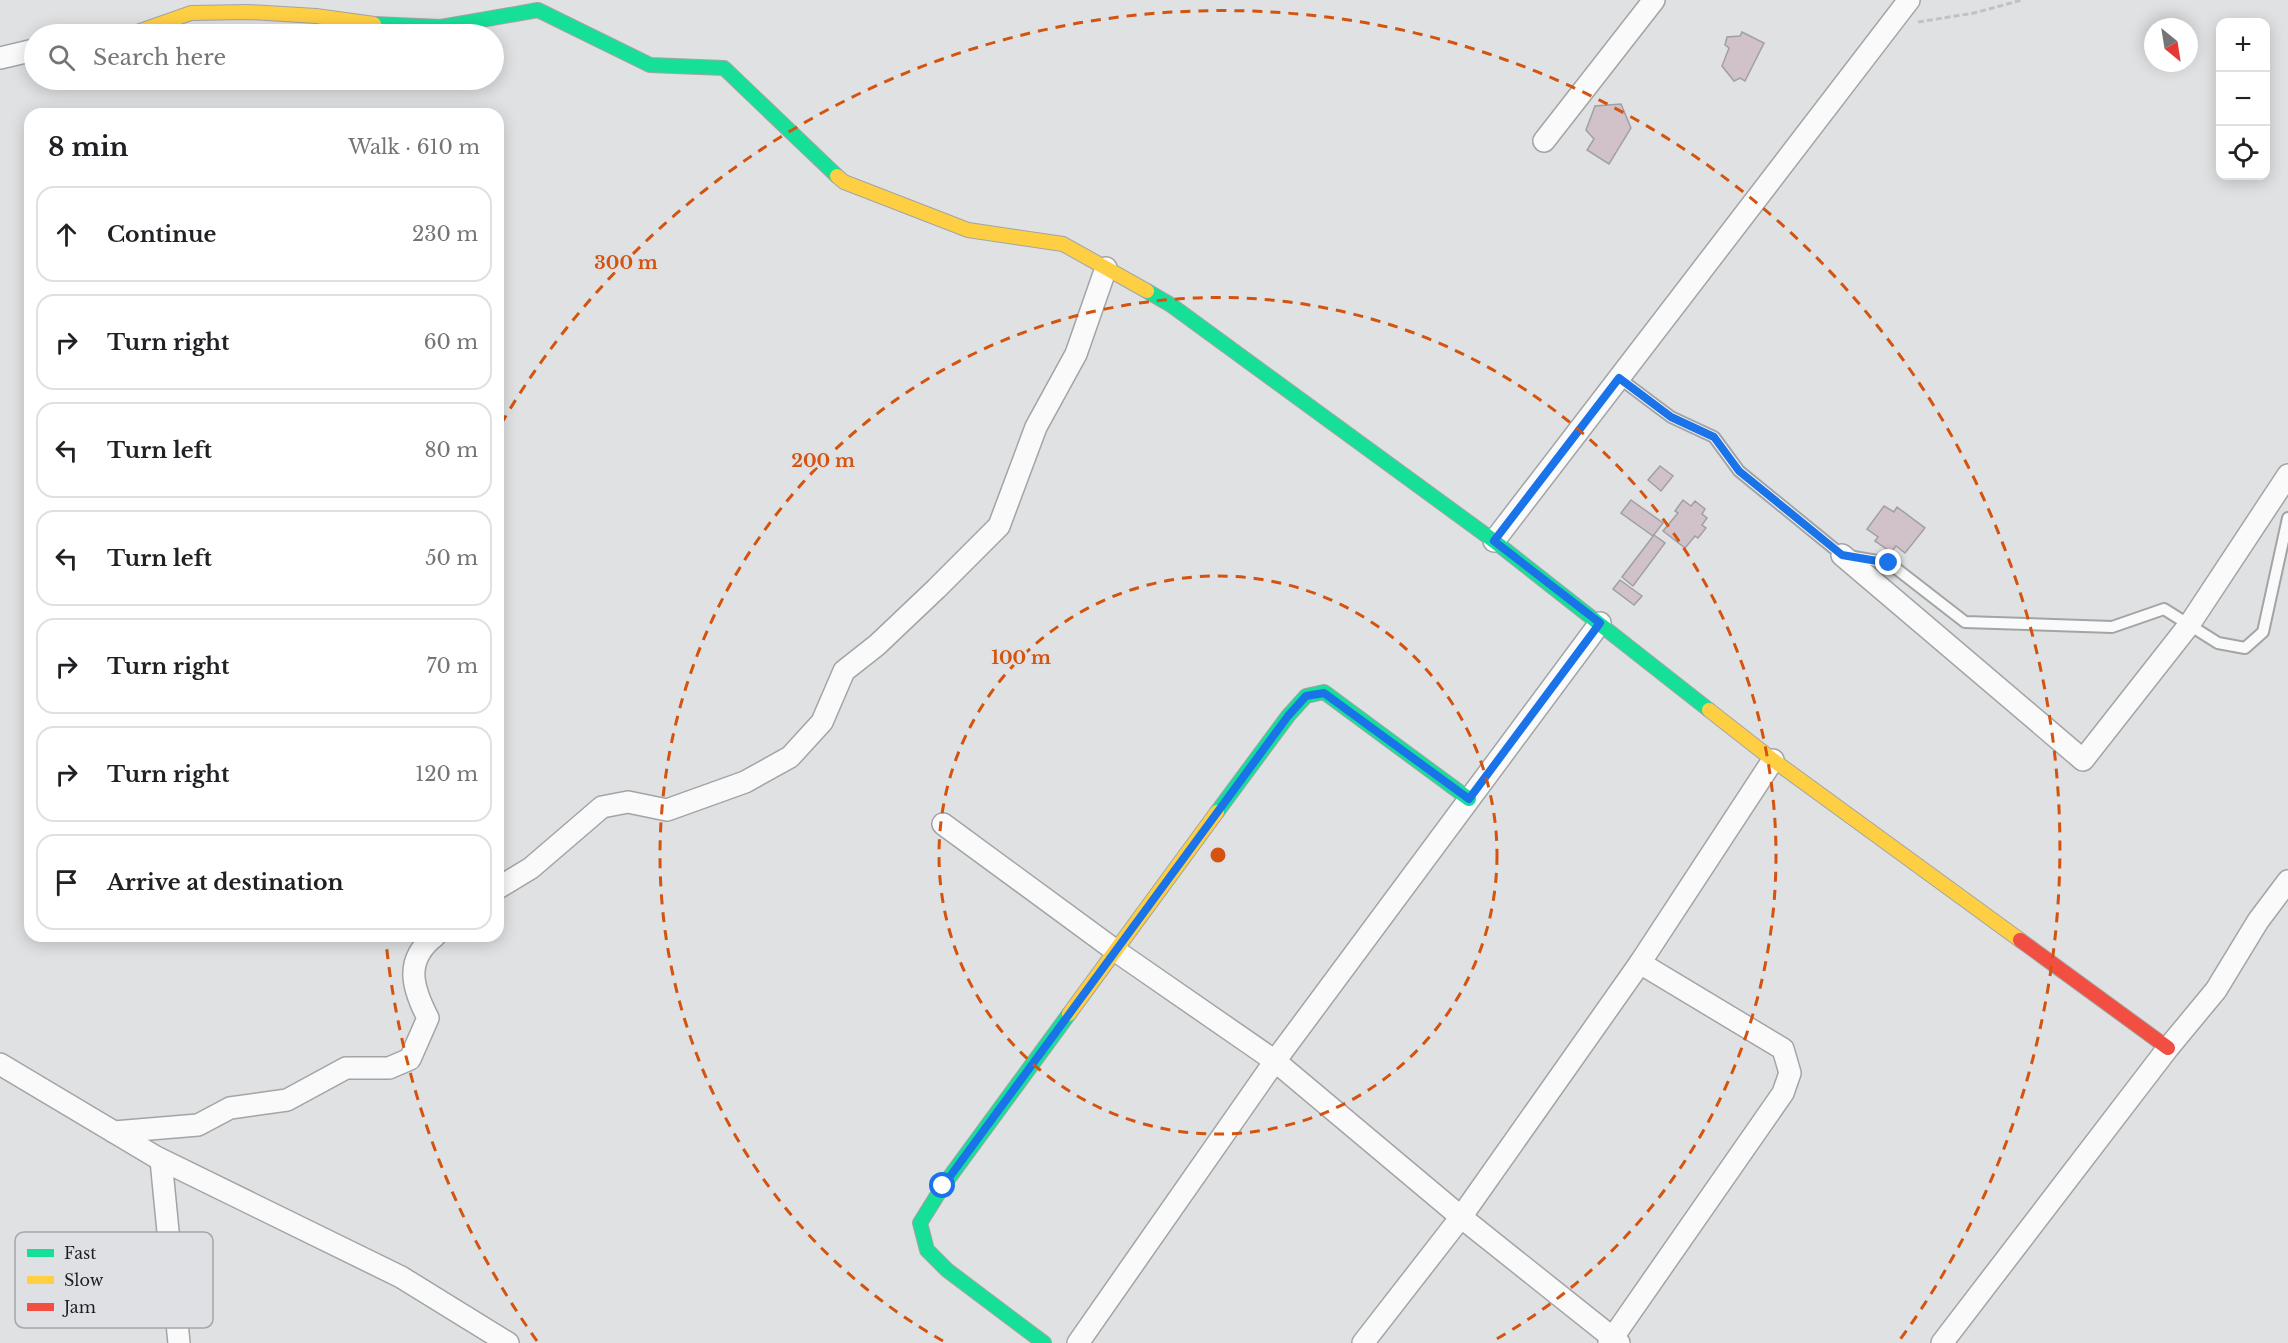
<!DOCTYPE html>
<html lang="en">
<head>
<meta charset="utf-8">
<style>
	body { margin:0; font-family:"Libre Baskerville",serif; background:#f6f6f6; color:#202124 }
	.controls { position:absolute; right:18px; top:18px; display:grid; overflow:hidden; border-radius:12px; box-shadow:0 3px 15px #0003 }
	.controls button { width:54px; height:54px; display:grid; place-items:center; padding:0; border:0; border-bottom:2px solid #e0e0e0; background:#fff; color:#202124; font:30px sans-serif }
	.compass { position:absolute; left:2144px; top:18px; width:54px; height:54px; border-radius:50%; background:#fff; box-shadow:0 3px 15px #0003; rotate:150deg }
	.stop { position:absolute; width:18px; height:18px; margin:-14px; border:4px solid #1a73e8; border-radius:50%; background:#fff }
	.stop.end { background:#1a73e8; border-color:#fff; box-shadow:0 2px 6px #0008 }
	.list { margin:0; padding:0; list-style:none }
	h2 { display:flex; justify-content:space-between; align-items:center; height:78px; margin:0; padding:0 24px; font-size:26px }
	h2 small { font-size:20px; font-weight:400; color:#757577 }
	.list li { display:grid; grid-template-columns:39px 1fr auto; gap:18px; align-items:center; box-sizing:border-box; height:96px; margin:0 12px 12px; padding:0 12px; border:2px solid #e0e0e0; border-radius:18px }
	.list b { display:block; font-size:22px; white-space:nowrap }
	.list em { font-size:20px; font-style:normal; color:#757577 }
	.icon { flex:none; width:33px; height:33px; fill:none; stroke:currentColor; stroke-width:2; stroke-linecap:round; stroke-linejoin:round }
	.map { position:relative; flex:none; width:2288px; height:1343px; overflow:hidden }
	.search { position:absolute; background:#fff; box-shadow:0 3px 15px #0003; left:24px; top:24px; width:480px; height:66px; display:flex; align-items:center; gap:15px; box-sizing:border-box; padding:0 21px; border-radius:33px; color:#757577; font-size:22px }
	.panel { position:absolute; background:#fff; box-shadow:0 3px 15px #0003; left:24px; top:108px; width:480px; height:834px; border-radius:18px }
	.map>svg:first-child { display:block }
	.building { fill:#d1c1c9; stroke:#a0a0a1; stroke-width:1.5 }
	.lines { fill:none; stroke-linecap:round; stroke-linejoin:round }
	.lane-casing { stroke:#a2a4a5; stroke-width:14 }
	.street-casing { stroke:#a2a4a5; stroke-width:24 }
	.fast-casing { stroke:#a2a4a5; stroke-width:16 }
	.slow-casing { stroke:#a2a4a5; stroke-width:16 }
	.jam-casing { stroke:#a2a4a5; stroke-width:16 }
	.path { stroke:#c2c2c3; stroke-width:3; stroke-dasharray:6 3; stroke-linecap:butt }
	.lane { stroke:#fafafb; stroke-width:10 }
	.street { stroke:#fafafb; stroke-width:21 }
	.fast { stroke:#16e098; stroke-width:14 }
	.slow { stroke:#ffcf43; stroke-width:14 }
	.jam { stroke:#f24e42; stroke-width:14 }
	.route { stroke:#1a73e8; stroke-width:8 }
	.ring { fill:none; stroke:#d4530e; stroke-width:3; stroke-dasharray:10 8 }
	.key { fill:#dee0e4; stroke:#a4a6a9; stroke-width:1.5 }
	.key-label { font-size:16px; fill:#1d1e1f }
	.centre { fill:#d4530e; stroke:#dee0e4; stroke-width:3 }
	.ring-label { font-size:18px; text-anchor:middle; font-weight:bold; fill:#d4530e; stroke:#dee0e4; stroke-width:6; stroke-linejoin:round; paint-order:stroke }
</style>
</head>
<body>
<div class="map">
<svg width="2288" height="1343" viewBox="0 0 2288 1343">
	<rect width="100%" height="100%" fill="#dfe1e3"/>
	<g class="building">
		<polygon points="1742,32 1764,43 1745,81 1740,78 1734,81 1722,66 1729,48 1725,45 1727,37 1740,36"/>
		<polygon points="1621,104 1631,128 1609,164 1587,150 1594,139 1586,130 1595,106"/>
		<polygon points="1660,466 1673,476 1661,491 1648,480"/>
		<polygon points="1631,500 1663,523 1653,536 1621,513"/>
		<polygon points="1683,500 1691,506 1695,501 1705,509 1702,514 1707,518 1702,525 1706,528 1698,538 1695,536 1685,548 1663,531 1678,513 1675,511"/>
		<polygon points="1884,506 1894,512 1897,507 1925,528 1905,553 1896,546 1891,552 1875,541 1878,537 1867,529"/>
		<polygon points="1654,535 1665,543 1633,586 1622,577"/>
		<polygon points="1620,580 1642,596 1634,605 1613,589"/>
	</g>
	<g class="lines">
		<defs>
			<polyline id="lane" points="1619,378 1671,417 1714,437 1739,471 1842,555 1889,563 1965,622 2112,627 2164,609 2218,643 2245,648 2263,632 2288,518"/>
			<g id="street">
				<polyline points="0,58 34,50"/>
				<polyline points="1544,141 1654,0"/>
				<polyline points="1494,541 1909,0"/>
				<polyline points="1842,555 2083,760 2189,625 2288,475"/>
				<polyline points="943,824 1116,951 1275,1061 1461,1217 1619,1343"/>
				<polyline points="498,888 531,868 602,807 628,802 667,810 745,782 790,757 822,722 844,671 877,645 936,589 999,526 1036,427 1076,354 1106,268"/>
				<polyline points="0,1064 156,1157 401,1277 508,1343"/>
				<path d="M 114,1132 L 198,1125 L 230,1108 L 287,1100 L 346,1068 L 389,1068 L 410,1059 L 428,1018 C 412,987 404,960 435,936"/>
				<polyline points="161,1160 179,1343"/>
				<polyline points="1078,1343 1275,1061 1600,623"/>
				<polyline points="1363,1343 1461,1217 1640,963 1773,760"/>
				<polyline points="1609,1343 1783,1093 1790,1073 1783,1049 1640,963"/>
				<polyline points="1942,1343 2168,1048 2216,990 2258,921 2288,881"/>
			</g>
			<g id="fast">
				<polyline points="374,24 441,27 538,10 650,65 724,68 837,176"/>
				<polyline points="1147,291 1171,305 1494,541 1709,710"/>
				<polyline points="1217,812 1288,716 1306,696 1324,692 1469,799"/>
				<polyline points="1044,1343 947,1270 927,1250 920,1223 943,1186 1069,1014"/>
			</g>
			<g id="slow">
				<polyline points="123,34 137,32 191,13 248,12 316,16 374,24"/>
				<polyline points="837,176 844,182 968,230 1063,244 1147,291"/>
				<polyline points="1709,710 1773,760 2020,940"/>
				<polyline points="1069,1014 1217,812"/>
			</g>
			<polyline id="jam" points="2020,940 2168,1048"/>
		</defs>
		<use href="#lane" class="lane-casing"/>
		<use href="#street" class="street-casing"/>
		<use href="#fast" class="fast-casing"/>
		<use href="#slow" class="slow-casing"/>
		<use href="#jam" class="jam-casing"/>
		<polyline class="path" points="1918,22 1974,13 2022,0"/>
		<use href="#lane" class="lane"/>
		<use href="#street" class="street"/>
		<use href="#fast" class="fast"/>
		<use href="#slow" class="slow"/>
		<use href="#jam" class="jam"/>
	</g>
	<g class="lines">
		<polyline class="route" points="943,1186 1288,716 1306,696 1324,693 1469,799 1600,623 1494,541 1619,378 1671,417 1714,437 1739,471 1842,555 1889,563"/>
	</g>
	<g class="ring">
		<circle cx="1218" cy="855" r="279"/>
		<path d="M943 1341A558 558 0 1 1 1493 1341"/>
		<path d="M537 1341A837 837 0 0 1 386 942M501 424A837 837 0 1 1 1899 1341"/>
	</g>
	<rect x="15" y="1232" width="198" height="96" rx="9" class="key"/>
	<rect x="27" y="1249" width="27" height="8" fill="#16e098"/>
	<rect x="27" y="1276" width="27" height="8" fill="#ffcf43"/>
	<rect x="27" y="1303" width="27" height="8" fill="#f24e42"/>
	<g class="key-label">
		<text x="64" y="1259">Fast</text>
		<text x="64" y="1286">Slow</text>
		<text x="64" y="1313">Jam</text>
	</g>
	<circle cx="1218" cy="855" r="9" class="centre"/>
	<g class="ring-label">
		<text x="626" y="269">300 m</text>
		<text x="823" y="467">200 m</text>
		<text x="1021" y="664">100 m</text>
	</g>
</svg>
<div class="controls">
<button>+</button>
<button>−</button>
<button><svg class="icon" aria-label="locate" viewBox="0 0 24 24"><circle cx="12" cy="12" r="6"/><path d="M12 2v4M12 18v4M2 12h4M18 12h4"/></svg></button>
</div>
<svg class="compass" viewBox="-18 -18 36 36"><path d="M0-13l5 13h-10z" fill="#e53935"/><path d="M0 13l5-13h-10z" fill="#757577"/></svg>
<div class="stop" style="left:943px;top:1186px"></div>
<div class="stop end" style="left:1889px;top:563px"></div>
<div class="search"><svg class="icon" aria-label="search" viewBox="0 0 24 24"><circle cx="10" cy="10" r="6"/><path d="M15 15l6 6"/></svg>Search here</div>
<section class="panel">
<h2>8 min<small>Walk · 610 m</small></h2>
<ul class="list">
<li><svg class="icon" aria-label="ahead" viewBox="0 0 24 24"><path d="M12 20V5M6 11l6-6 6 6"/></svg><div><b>Continue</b></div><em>230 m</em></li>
<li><svg class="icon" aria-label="right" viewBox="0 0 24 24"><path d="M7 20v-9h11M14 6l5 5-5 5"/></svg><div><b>Turn right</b></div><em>60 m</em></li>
<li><svg class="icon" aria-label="left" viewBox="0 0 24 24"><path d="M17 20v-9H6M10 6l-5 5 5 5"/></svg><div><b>Turn left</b></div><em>80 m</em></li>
<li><svg class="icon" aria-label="left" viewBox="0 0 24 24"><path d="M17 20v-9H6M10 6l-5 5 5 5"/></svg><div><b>Turn left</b></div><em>50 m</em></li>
<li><svg class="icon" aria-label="right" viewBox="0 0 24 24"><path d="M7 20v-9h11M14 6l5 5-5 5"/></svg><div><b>Turn right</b></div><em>70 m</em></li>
<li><svg class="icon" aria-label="right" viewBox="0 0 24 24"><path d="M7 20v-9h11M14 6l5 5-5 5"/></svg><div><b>Turn right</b></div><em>120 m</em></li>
<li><svg class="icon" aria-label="arrive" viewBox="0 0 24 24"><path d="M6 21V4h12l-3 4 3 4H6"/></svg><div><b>Arrive at destination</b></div></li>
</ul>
</section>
</div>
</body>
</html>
